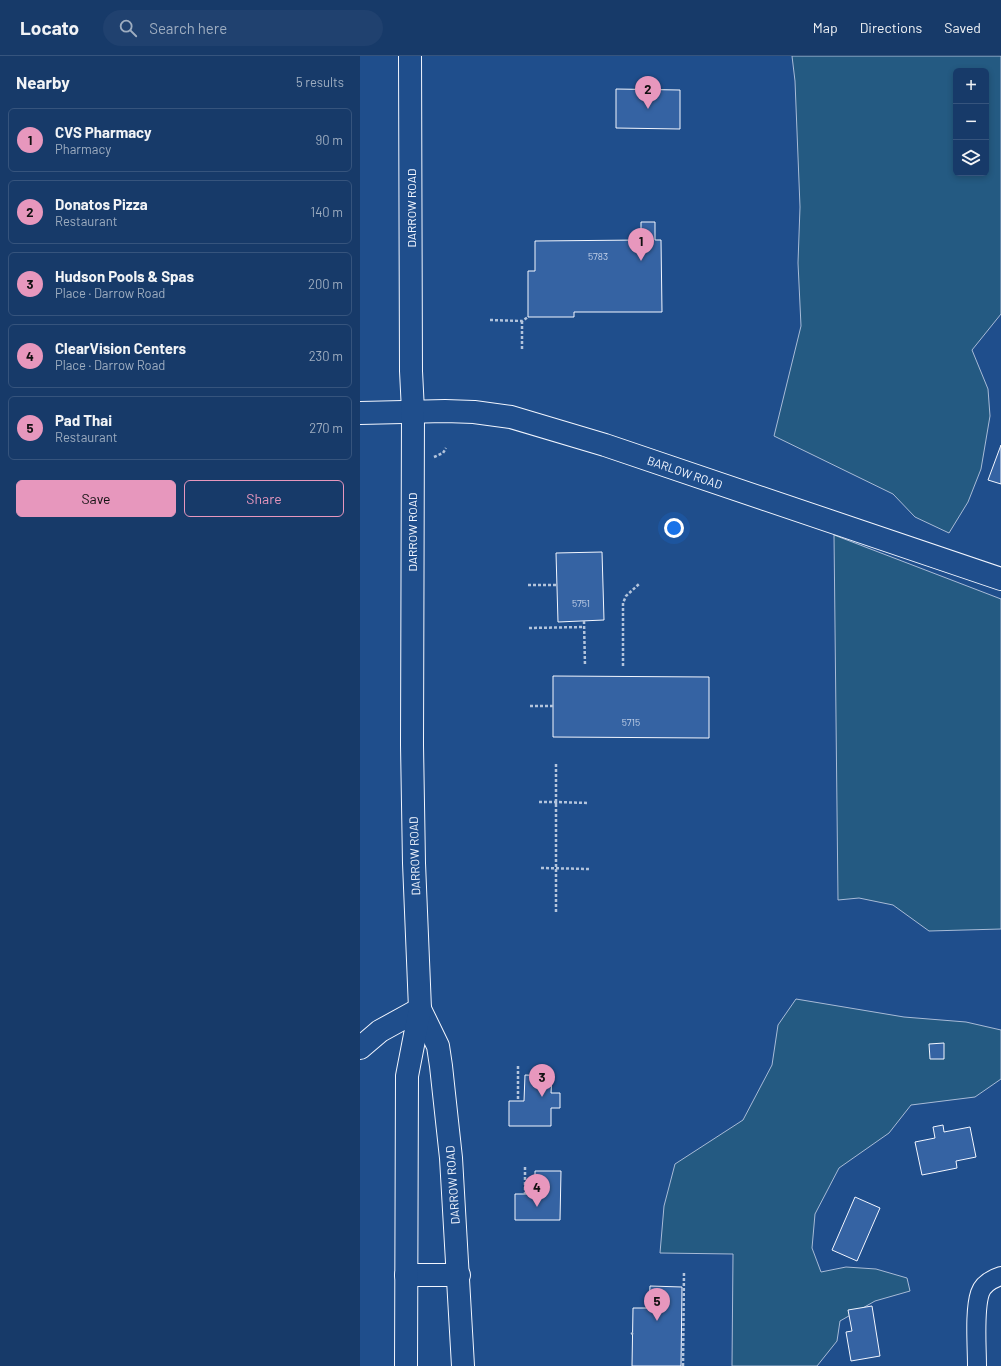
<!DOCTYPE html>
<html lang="en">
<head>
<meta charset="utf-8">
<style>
	body { margin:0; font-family:Barlow,sans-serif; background:#20416f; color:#f1f3f6 }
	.controls { position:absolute; right:12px; top:12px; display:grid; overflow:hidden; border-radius:6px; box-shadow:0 2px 6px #0003 }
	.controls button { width:36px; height:36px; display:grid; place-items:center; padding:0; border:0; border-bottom:1px solid #36547d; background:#173a69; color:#f1f3f6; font:20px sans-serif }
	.you { position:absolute; left:314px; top:472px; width:14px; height:14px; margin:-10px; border:3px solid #fff; border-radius:50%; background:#1a73e8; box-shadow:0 0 0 6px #1a73e833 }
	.badge { display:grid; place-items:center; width:26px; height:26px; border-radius:50%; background:#e797bd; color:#111; font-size:13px; font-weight:700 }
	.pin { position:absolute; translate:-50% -33px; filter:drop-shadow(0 1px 2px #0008) }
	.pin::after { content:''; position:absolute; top:21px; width:14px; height:12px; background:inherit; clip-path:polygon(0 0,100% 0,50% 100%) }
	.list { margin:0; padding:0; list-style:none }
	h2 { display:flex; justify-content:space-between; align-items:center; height:52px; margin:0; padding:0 16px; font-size:17px }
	h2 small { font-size:13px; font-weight:400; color:#9eadc0 }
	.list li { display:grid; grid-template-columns:26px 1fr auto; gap:12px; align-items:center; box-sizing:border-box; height:64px; margin:0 8px 8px; padding:0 8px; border:1px solid #36547d; border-radius:6px }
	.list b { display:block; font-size:15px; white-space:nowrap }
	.list p { margin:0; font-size:13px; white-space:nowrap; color:#9eadc0 }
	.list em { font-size:13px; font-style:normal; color:#9eadc0 }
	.actions { display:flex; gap:8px; padding:12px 16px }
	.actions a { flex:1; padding:9px 0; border:1px solid #e797bd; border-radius:6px; text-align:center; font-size:14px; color:#e797bd }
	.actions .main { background:#e797bd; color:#111 }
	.icon { flex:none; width:22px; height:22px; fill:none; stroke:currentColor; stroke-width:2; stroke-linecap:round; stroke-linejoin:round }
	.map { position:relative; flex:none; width:641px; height:1310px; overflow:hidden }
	header { display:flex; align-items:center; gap:24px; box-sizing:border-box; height:56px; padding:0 20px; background:#173a69; border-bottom:1px solid #36547d }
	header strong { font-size:19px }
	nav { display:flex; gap:22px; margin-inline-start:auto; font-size:14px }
	.search { width:280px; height:36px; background:#20416f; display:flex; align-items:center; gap:10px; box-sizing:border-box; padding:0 14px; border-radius:22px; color:#9eadc0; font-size:15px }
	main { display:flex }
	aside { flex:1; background:#173a69 }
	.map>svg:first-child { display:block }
	.green { fill:#245a82; stroke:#a8bbd7; fill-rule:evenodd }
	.building { fill:#3563a3; stroke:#f2f6ff }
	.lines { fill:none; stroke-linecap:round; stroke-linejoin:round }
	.street-casing { stroke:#f2f6ff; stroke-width:20 }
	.secondary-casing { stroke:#f2f6ff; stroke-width:24 }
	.primary-casing { stroke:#f2f6ff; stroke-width:24 }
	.path { stroke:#b3c4dc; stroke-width:2.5; stroke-dasharray:3 2; stroke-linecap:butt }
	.street { stroke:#1f4e8c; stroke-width:18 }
	.secondary { stroke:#1f4e8c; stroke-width:22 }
	.primary { stroke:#1f4e8c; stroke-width:22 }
	.labels { text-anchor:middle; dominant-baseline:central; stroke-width:3; stroke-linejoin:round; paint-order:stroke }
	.number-label { font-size:10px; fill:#c3d1e8 }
	.street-label { font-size:12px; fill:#f2f6ff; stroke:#1f4e8c }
</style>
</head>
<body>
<header>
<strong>Locato</strong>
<div class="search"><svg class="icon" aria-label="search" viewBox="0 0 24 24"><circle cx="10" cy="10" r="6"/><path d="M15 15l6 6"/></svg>Search here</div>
<nav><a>Map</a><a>Directions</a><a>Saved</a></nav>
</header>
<main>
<aside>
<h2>Nearby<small>5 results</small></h2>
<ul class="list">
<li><span class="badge">1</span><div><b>CVS Pharmacy</b><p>Pharmacy</p></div><em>90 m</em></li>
<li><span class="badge">2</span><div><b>Donatos Pizza</b><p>Restaurant</p></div><em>140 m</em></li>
<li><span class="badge">3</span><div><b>Hudson Pools &amp; Spas</b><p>Place · Darrow Road</p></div><em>200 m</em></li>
<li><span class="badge">4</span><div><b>ClearVision Centers</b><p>Place · Darrow Road</p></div><em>230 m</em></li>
<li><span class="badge">5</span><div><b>Pad Thai</b><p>Restaurant</p></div><em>270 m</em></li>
</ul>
<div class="actions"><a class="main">Save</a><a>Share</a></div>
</aside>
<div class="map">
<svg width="641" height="1310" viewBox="0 0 641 1310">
	<rect width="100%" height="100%" fill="#1f4e8c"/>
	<g class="green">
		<path d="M 432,0 L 641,0 L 641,258 L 612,294 L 628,333 L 630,360 L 621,413 L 608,446 L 589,477 L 555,461 L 533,438 L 414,380 L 441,270 L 438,207 L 440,151 L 435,25 ZM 596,15 L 626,15 L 626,117 L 596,117 Z"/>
		<polygon points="474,479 641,543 641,873 569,875 533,849 499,842 478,844"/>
		<polygon points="436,943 544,961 606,966 641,974 641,1023 615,1041 551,1049 529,1077 479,1112 455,1158 452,1192 461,1216 486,1211 516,1213 547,1222 550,1235 515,1245 480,1265 477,1285 457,1310 372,1310 373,1198 300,1197 304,1150 315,1108 383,1064 412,1009 418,969"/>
	</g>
	<g class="building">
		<polygon points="256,33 320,34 320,73 256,72"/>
		<polygon points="281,166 295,166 295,184 301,184 302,256 214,256 214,261 168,261 168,215 175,215 175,185 281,184"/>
		<polygon points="641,389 641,428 628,424"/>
		<polygon points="242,496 244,564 198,566 196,497"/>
		<polygon points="193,620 349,621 349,682 193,681"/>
		<polygon points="584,987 584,1003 570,1003 569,988"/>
		<polygon points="165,1019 192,1020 191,1037 200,1037 200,1052 191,1052 191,1070 149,1070 149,1045 164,1045"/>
		<polygon points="583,1069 584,1076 610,1071 616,1101 596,1105 597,1112 562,1119 555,1086 575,1082 573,1071"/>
		<polygon points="175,1115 201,1115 200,1164 155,1164 155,1138 175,1138"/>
		<polygon points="495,1141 520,1152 497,1205 472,1194"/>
		<polygon points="290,1230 322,1231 321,1310 272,1310 273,1252 289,1252"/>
		<polygon points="512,1250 520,1300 491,1305 486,1276 492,1275 488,1254"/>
	</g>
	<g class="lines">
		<defs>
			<path id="street" d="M 617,1310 C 617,1290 614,1255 620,1237 C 623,1228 632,1223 641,1220"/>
			<g id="secondary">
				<polyline points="0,357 85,355 114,356 151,361 245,389 641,523"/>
				<polyline points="0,992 20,975 60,953"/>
			</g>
			<g id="primary">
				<polyline points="60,953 78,990 81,1010 91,1102 103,1310"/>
				<polyline points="46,1219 99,1219"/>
				<polyline points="46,1310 47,1020 60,953 54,807 52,689 53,355 51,315 50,0"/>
			</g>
		</defs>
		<use href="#street" class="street-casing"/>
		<use href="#secondary" class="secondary-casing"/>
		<use href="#primary" class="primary-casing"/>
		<g class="path">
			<polyline points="130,264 162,265 168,261"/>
			<polyline points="162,265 162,295"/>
			<polyline points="74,401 83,397 86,392"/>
			<polyline points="168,529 197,529"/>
			<polyline points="224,565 225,610"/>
			<polyline points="169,572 224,571"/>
			<polyline points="263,610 263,547 266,540 279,528"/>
			<polyline points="170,650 193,650"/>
			<polyline points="196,708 196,857"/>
			<polyline points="179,746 196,746"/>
			<polyline points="196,748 196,746 229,747"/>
			<polyline points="181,812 230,813"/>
			<polyline points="158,1010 158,1045"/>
			<polyline points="165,1111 165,1138"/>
			<polyline points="271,1278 273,1277"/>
			<polyline points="323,1310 324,1215"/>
		</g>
		<use href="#street" class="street"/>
		<use href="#secondary" class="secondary"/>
		<use href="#primary" class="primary"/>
	</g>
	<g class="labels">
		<g class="number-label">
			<text x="238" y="200">5783</text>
			<text x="221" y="547">5751</text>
			<text x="271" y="666">5715</text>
		</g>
		<g class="street-label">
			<text transform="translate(51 152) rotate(-90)">DARROW ROAD</text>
			<text transform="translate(325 416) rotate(19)">BARLOW ROAD</text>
			<text transform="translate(52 476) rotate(-90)">DARROW ROAD</text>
			<text transform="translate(54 800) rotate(-92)">DARROW ROAD</text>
			<text transform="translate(92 1129) rotate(-94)">DARROW ROAD</text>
		</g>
	</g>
</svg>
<div class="controls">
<button>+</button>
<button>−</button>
<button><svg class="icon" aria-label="layers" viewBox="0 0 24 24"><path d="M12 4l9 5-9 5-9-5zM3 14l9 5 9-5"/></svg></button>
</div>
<div class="you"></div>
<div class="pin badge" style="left:281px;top:205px">1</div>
<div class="pin badge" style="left:288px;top:53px">2</div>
<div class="pin badge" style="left:182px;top:1041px">3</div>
<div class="pin badge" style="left:177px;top:1151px">4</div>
<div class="pin badge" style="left:297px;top:1265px">5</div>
</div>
</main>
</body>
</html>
